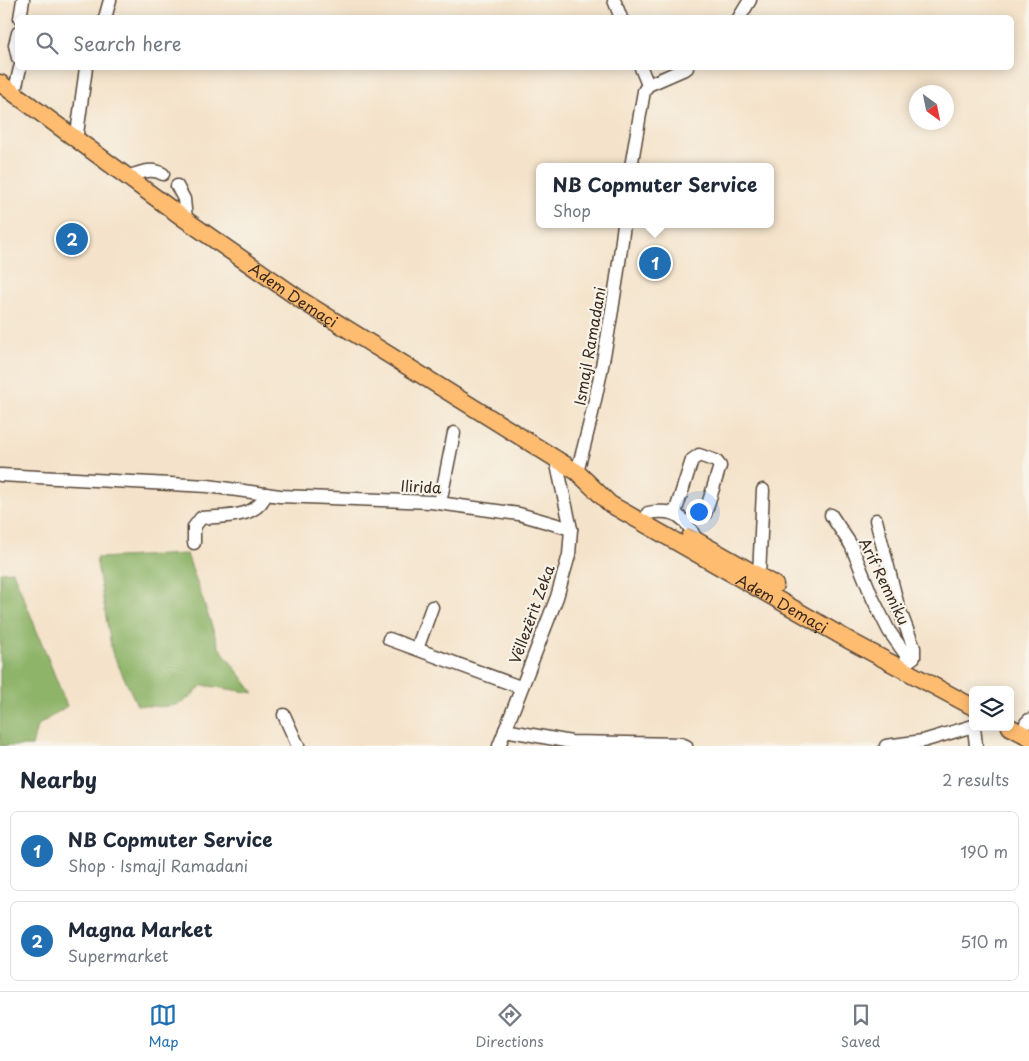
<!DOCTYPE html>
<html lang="en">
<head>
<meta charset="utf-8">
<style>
	body { margin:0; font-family:"Playpen Sans",sans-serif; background:#f6f6f7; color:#1f2937 }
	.controls { position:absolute; right:15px; bottom:15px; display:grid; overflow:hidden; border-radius:8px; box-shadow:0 2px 12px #0003 }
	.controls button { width:45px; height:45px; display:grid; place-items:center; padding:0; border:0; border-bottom:1px solid #e0e1e3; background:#fff; color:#1f2937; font:25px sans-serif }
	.compass { position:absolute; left:909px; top:85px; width:45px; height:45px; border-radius:50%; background:#fff; box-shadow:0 2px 12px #0003; rotate:147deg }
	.you { position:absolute; left:698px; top:511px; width:18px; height:18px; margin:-12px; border:4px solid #fff; border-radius:50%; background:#1a73e8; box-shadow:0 0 0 8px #1a73e833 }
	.badge { display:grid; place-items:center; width:32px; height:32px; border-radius:50%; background:#1f6fb2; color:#fff; font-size:16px; font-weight:700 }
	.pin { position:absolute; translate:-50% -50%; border:2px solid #fff; box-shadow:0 1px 5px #0006 }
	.popup { position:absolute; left:536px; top:163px; width:238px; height:65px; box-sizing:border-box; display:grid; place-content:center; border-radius:8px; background:#fff; filter:drop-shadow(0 1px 4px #0005); font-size:16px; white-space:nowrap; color:#747a83 }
	.popup b { font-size:19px; color:#1f2937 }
	.popup::after { content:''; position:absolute; left:50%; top:100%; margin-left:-10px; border:10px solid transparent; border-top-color:#fff }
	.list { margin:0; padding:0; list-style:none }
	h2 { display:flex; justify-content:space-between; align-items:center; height:65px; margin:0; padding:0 20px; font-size:21px }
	h2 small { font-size:16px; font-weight:400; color:#747a83 }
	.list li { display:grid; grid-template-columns:32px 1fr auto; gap:15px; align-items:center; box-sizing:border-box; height:80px; margin:0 10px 10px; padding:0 10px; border:1px solid #e0e1e3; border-radius:8px }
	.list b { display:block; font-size:19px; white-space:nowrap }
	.list p { margin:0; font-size:16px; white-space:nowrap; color:#747a83 }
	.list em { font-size:16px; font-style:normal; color:#747a83 }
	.icon { flex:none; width:28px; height:28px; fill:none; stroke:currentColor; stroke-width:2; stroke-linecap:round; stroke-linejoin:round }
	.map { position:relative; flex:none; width:1029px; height:746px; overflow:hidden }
	.search { position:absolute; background:#fff; box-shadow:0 2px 12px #0003; left:15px; right:15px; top:15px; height:55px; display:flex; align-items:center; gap:12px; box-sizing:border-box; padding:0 18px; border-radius:8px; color:#747a83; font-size:19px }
	.sheet { height:245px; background:#fff }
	nav { display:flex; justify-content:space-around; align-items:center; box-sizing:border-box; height:70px; border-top:1px solid #e0e1e3; background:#fff; font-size:14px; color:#747a83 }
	nav a { display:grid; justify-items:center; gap:2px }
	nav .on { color:#1f6fb2 }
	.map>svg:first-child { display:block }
	.forest { fill:#8eb469; stroke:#646f44 }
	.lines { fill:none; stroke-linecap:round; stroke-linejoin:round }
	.minor-casing { stroke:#574638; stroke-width:15 }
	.major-casing { stroke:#574638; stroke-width:19 }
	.minor { stroke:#fff; stroke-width:12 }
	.major { stroke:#febc70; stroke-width:16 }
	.labels { text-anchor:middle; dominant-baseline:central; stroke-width:4.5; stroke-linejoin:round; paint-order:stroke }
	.street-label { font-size:15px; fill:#3b2a1e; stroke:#f7f3e8 }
</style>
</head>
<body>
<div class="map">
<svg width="1029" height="746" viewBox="0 0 1029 746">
	<rect width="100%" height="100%" fill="#f7f3e8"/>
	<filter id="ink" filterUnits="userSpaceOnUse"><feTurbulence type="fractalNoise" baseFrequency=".02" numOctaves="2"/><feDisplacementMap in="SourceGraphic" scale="10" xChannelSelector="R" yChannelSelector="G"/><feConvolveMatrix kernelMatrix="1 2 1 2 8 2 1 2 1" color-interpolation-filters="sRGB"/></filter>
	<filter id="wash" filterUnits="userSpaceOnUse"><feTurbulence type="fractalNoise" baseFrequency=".0096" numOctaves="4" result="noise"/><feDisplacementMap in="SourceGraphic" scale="20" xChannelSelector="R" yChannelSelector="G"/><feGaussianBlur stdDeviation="1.12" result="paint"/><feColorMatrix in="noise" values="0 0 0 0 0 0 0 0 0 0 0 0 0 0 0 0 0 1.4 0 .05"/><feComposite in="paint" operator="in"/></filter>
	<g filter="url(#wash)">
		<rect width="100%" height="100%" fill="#f4e3ca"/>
		<g class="forest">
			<path d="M 187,554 L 219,647 L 254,693 L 202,685 C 181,710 167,708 137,705 L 112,652 L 96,558 Z"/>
			<polygon points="13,571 67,706 37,726 32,746 0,746 0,572"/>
		</g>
	</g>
	<g filter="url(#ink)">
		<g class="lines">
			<defs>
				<g id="minor">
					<polyline points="614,0 621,18"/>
					<polyline points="20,18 23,0"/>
					<polyline points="105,18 110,0"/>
					<polyline points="739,18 750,0"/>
					<polyline points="18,33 15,45 18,58"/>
					<polyline points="641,68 648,85"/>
					<polyline points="14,94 20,68"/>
					<polyline points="76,141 86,68"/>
					<polyline points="631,167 644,91 648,85 687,68"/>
					<path d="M 127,177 C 140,173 150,167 163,174"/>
					<polyline points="177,186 184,199 186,220"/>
					<path d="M 577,472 C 600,391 614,308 624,224"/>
					<polyline points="0,475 208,486 280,496 431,502 519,514 571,529"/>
					<polyline points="440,503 454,433"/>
					<path d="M 648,513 C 675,508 685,516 697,541"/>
					<polyline points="675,513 692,460 699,455 716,461 720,466 705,514"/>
					<polyline points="831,515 851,545 873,599 889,631 906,655 907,662 914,657 914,648 898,606 876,520"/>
					<path d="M 194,543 L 194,527 L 201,518 C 223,516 257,519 266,494"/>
					<polyline points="759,576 763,490"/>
					<polyline points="389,639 520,687"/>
					<polyline points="417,649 432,607"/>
					<polyline points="284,715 298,746"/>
					<polyline points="1026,723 1029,720"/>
					<polyline points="974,727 976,746"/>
					<polyline points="505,730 571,742 681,744 686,746"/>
					<polyline points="499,746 557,597 569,555 571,529 556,460"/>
					<polyline points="886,746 923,741 973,726"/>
				</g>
				<g id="major">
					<path id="s1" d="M 0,83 L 186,220 L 304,302 L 577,472 L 610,504 L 852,642 L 973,707"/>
					<polyline points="690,537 775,585"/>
					<polyline points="1010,727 1029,737"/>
				</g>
			</defs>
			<use href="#minor" class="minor-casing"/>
			<use href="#major" class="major-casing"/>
			<use href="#minor" class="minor"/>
			<use href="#major" class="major"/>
		</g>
	</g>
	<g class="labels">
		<g class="street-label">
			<text stroke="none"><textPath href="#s1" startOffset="362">Adem Demaçi</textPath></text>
			<text transform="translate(589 346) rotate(-80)">Ismajl Ramadani</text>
			<text transform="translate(421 486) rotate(3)">Ilirida</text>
			<text transform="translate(885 581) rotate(64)">Arif Remniku</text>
			<text stroke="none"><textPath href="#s1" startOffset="941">Adem Demaçi</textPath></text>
			<text transform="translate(531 614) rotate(-70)">Vëllezërit Zeka</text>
		</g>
	</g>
</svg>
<div class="controls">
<button><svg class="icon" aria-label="layers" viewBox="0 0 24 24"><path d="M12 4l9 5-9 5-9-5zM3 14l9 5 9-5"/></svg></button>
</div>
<svg class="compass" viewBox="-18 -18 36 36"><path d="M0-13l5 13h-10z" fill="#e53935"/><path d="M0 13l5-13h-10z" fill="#747a83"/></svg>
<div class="you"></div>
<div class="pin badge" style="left:655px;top:263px">1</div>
<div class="popup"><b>NB Copmuter Service</b>Shop</div>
<div class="pin badge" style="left:72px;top:239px">2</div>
<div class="search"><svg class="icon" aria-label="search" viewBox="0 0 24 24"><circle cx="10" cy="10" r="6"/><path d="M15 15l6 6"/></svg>Search here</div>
</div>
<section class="sheet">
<h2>Nearby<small>2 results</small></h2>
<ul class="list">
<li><span class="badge">1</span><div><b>NB Copmuter Service</b><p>Shop · Ismajl Ramadani</p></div><em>190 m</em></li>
<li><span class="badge">2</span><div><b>Magna Market</b><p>Supermarket</p></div><em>510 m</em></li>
</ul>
</section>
<nav>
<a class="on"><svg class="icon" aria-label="map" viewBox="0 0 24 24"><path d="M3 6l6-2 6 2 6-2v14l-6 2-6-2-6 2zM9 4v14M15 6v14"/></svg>Map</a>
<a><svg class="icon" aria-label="directions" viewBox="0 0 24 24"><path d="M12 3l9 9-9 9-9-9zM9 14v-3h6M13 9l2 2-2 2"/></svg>Directions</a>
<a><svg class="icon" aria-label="saved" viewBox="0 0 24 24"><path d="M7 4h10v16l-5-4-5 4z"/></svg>Saved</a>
</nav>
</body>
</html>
